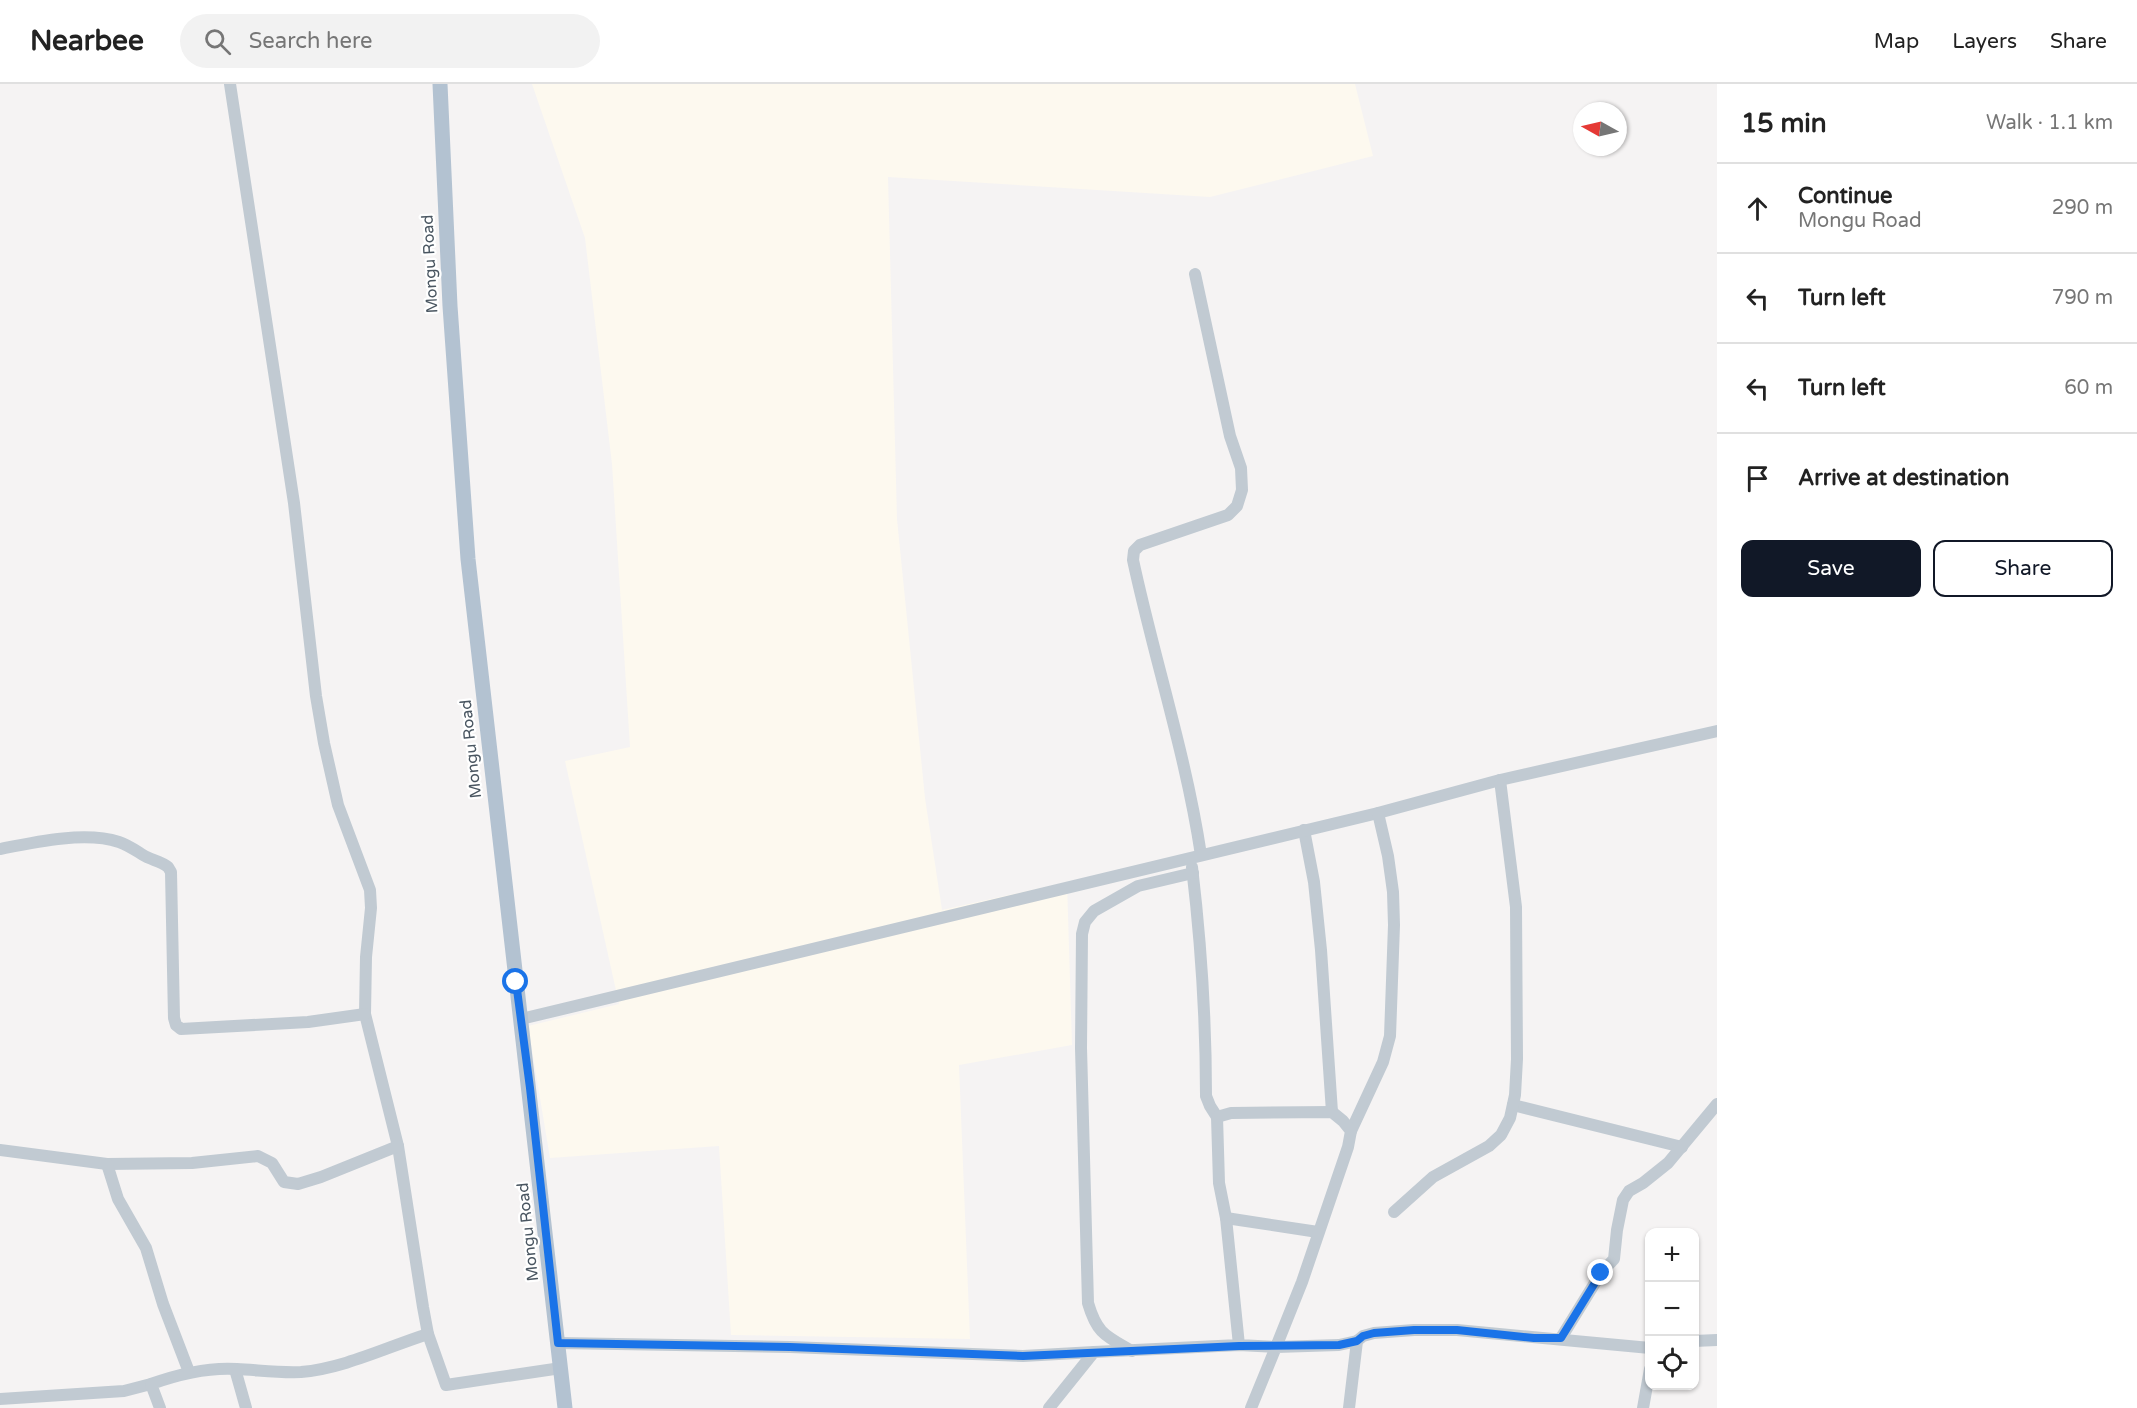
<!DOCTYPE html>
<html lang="en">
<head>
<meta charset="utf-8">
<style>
	body { margin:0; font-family:"Varela Round",sans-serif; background:#f2f2f2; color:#222 }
	.controls { position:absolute; right:18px; bottom:18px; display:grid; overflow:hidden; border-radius:12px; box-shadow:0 2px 4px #0004 }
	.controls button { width:54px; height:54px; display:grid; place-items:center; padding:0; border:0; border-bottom:2px solid #e0e0e0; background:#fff; color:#222; font:30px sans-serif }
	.compass { position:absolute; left:1573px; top:18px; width:54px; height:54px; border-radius:50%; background:#fff; box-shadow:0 2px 4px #0004; rotate:278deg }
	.stop { position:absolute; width:18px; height:18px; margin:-14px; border:4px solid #1a73e8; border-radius:50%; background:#fff }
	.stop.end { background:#1a73e8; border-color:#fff; box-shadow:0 2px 6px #0008 }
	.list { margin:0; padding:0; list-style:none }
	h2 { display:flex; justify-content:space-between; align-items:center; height:78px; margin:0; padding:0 24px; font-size:26px }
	h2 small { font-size:20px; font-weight:400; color:#767676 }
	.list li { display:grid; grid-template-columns:39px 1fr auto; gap:18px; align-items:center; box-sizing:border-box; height:90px; padding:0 24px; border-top:2px solid #e0e0e0 }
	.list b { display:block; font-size:22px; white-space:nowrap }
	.list p { margin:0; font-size:20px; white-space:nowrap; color:#767676 }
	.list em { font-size:20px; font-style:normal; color:#767676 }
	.actions { display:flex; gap:12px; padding:18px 24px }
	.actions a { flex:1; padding:14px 0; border:2px solid #111827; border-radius:12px; text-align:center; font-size:21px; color:#111827 }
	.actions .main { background:#111827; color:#fff }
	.icon { flex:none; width:33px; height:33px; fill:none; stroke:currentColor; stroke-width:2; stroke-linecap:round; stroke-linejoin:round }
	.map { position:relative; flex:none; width:1717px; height:1324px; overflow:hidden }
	header { display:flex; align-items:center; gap:36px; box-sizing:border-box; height:84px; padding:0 30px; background:#fff; border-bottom:2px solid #e0e0e0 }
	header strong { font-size:28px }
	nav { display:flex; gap:33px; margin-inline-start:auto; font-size:21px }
	.search { width:420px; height:54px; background:#f2f2f2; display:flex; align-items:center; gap:15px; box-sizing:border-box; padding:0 21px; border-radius:33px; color:#767676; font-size:22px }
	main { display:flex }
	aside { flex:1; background:#fff }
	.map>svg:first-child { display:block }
	.commercial { fill:#fdf9ef }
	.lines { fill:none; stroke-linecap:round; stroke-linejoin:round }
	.minor { stroke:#c1cad2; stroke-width:12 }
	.major { stroke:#b3c2d1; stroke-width:15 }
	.route { stroke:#1a73e8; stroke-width:8 }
	.labels { text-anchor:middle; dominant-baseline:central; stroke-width:4.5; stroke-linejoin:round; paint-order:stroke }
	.street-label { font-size:16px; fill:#4a5661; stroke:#fff }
</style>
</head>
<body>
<header>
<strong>Nearbee</strong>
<div class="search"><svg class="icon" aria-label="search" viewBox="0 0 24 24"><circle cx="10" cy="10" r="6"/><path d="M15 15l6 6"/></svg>Search here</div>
<nav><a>Map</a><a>Layers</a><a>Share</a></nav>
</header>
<main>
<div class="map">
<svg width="1717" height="1324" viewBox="0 0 1717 1324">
	<rect width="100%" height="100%" fill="#f5f3f3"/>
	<polygon class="commercial" points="532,0 1355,0 1373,72 1210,113 888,93 897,435 925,714 942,826 1067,798 1072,961 959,981 970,1255 731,1251 719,1062 550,1074 528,942 619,920 565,677 630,663 612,380 585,154"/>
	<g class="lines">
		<g class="minor">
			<polyline points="230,0 294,419 316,612 324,659 338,721 370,806 371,824 366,873 365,930 398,1062 423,1223 428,1250 446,1301 561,1284"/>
			<path d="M 1195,190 L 1230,352 L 1241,384 L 1242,406 L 1237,422 L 1228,431 L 1140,461 L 1134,467 L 1133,476 C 1154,574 1186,671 1201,771"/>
			<polyline points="1304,746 1314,798 1321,866 1332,1028"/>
			<path d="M 0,765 C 35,758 85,747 119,758 C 128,761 135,766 143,771 C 151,776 161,777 168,783 L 171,788 L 174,934 L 176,941 L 181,945 L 308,938 L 365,930"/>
			<path d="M 1192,783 C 1201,859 1206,935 1206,1012 L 1210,1022 L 1217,1033"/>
			<polyline points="521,935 1378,729 1500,696 1717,647"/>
			<polyline points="1513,1021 1682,1063"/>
			<polyline points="1351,1047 1383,978 1390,952 1394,841 1393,808 1388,772 1378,729"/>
			<polyline points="0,1066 107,1080 192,1079 258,1072 272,1079 284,1098 298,1100 321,1093 398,1062"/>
			<polyline points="107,1080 118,1115 146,1164 163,1220 189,1288"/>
			<polyline points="1394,1128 1433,1093 1489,1062 1501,1051 1510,1034 1515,1011 1517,975 1516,823 1500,696"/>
			<polyline points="1226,1134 1318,1148"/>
			<polyline points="1561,1254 1601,1189 1614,1175 1617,1146 1623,1116 1629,1107 1643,1099 1668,1079 1717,1020"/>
			<polyline points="1694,1257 1717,1256"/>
			<polyline points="558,1259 790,1263 1023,1272 1094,1268"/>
			<path d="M 1132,1267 C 1106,1252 1097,1250 1088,1219 L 1081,964 L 1082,850 L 1085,838 L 1094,827 L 1138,802 L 1193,789"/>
			<polyline points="235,1285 246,1324"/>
			<polyline points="0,1315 124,1307 151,1300"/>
			<path d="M 160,1324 L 151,1300 C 179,1290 207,1283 237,1285 C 258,1286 279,1289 301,1288 C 345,1284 387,1263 428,1250"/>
			<polyline points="1049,1324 1094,1268 1239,1261 1276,1263 1302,1198 1348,1063 1351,1047 1343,1037 1332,1028 1231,1029 1217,1033 1219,1099 1226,1134 1239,1261"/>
			<polyline points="1251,1324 1276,1263 1339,1261 1357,1257 1363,1252 1374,1249 1414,1246 1457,1246 1650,1264"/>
			<polyline points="1349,1324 1357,1257"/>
			<polyline points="1643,1324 1650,1285"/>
		</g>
		<polyline class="major" points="440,0 450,222 468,475 565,1324"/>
	</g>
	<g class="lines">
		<polyline class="route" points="516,898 530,1004 558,1259 790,1263 1023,1272 1239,1262 1339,1261 1357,1257 1363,1252 1374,1249 1414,1246 1457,1246 1534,1254 1561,1254 1601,1189"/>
	</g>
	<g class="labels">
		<g class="street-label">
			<text transform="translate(430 180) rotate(-93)">Mongu Road</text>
			<text transform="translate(471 665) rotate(-96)">Mongu Road</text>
			<text transform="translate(528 1148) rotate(-96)">Mongu Road</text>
		</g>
	</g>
</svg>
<div class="controls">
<button>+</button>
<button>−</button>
<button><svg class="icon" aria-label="locate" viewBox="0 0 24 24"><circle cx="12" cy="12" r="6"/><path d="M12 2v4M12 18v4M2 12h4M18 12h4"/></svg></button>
</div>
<svg class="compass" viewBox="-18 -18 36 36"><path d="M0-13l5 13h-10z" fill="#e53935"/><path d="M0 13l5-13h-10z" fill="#767676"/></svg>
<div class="stop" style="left:516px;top:898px"></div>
<div class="stop end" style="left:1601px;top:1189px"></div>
</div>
<aside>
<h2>15 min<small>Walk · 1.1 km</small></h2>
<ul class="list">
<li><svg class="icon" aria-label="ahead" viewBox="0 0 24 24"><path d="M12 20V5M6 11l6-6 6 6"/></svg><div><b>Continue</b><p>Mongu Road</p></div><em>290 m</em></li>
<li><svg class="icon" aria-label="left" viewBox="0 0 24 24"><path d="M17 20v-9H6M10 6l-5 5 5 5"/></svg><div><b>Turn left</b></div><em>790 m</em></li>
<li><svg class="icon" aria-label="left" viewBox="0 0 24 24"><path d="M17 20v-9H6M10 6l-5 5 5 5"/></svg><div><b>Turn left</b></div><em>60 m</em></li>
<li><svg class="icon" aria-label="arrive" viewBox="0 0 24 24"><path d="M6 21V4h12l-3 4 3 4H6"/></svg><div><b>Arrive at destination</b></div></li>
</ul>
<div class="actions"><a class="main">Save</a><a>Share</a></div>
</aside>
</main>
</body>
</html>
